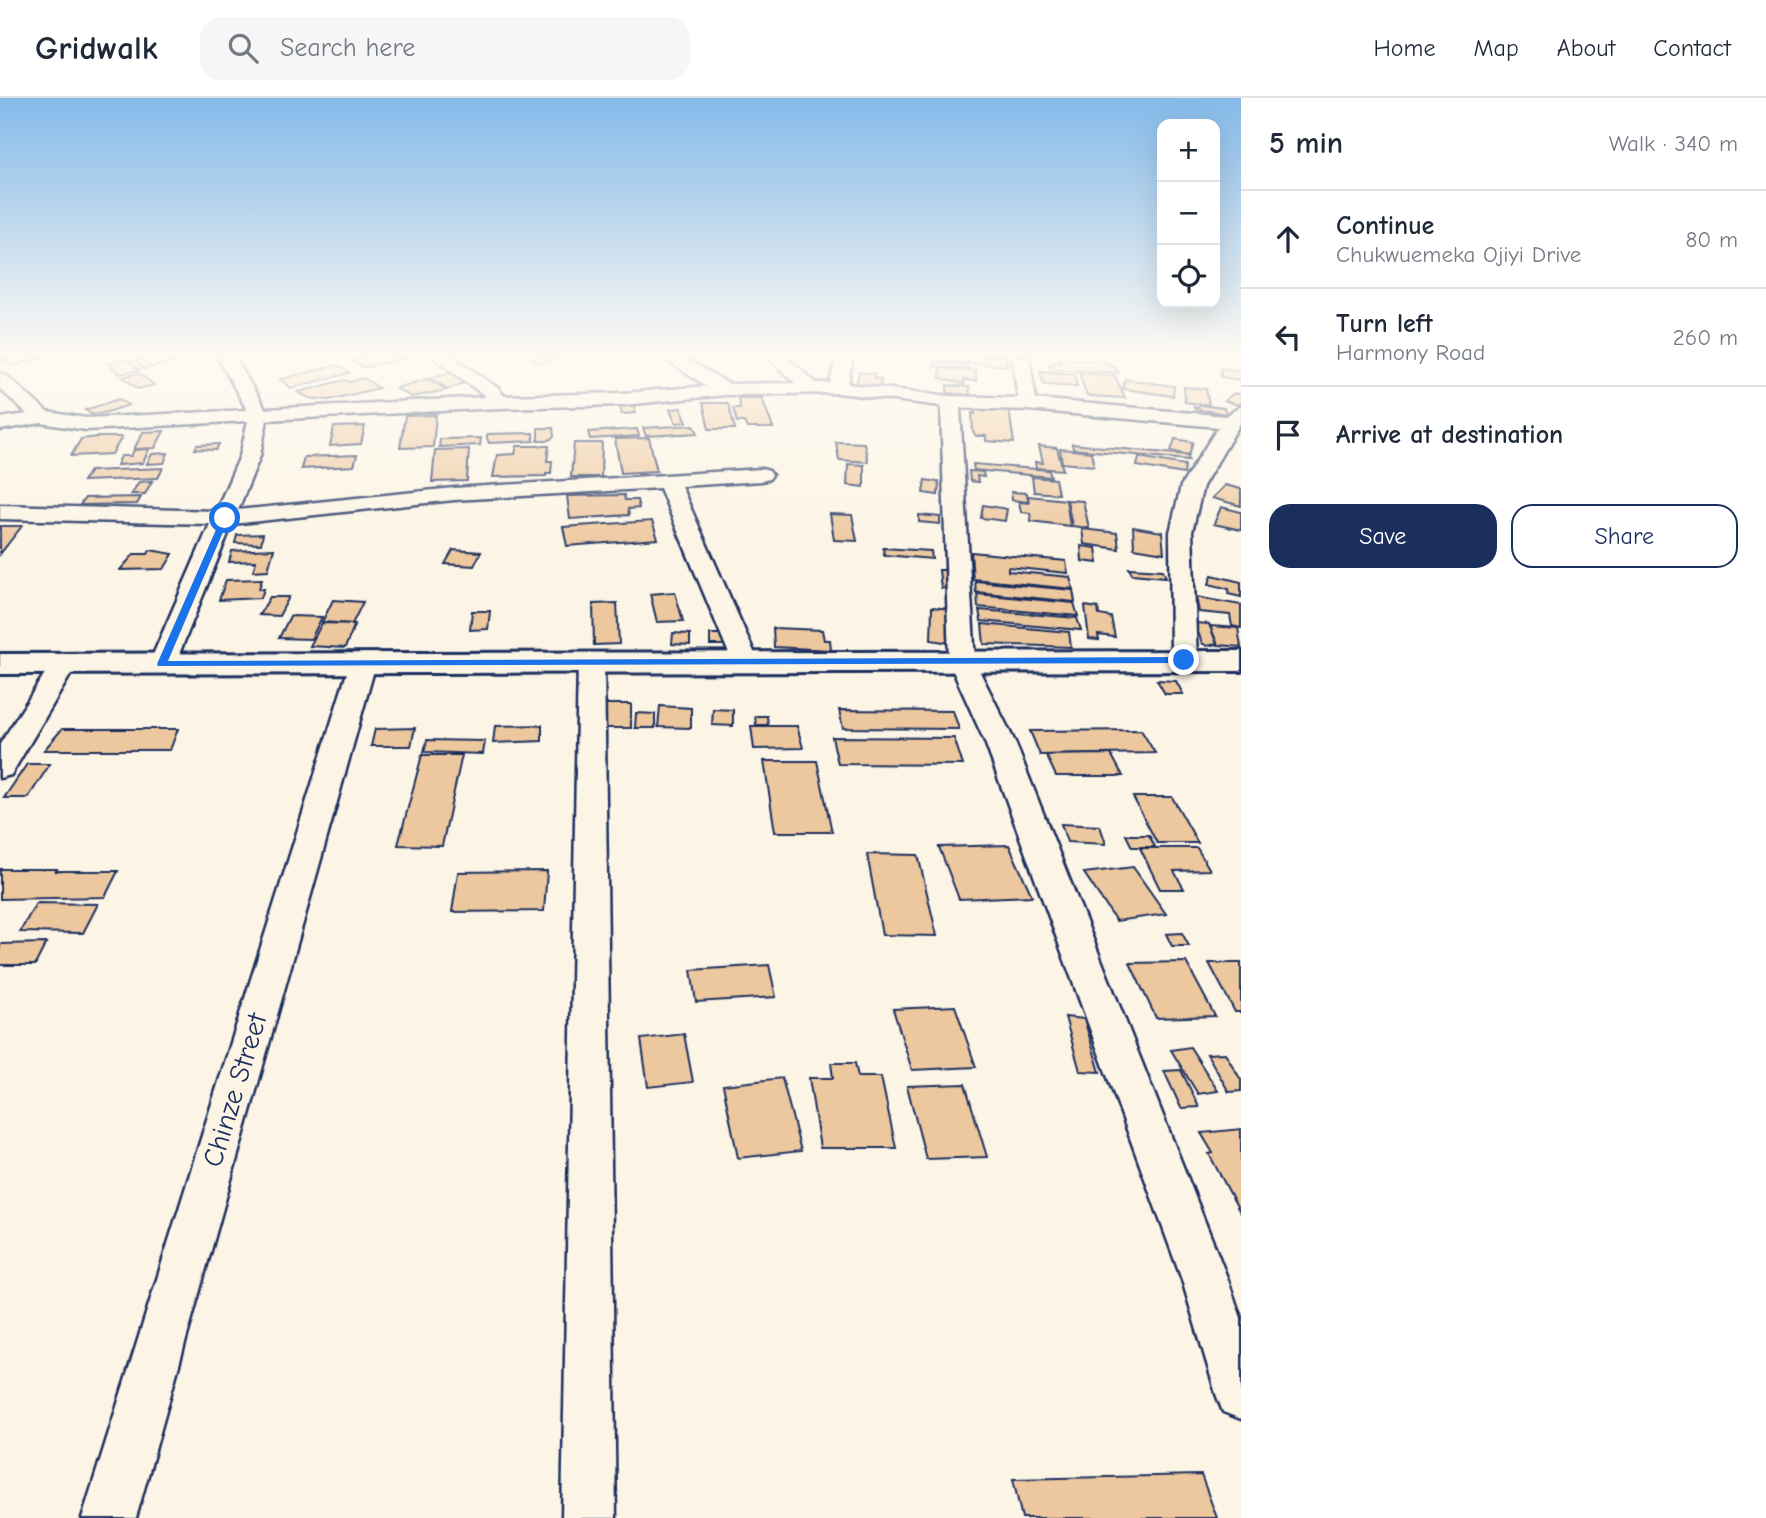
<!DOCTYPE html>
<html lang="en">
<head>
<meta charset="utf-8">
<style>
	body { margin:0; font-family:"Comic Neue",sans-serif; background:#f6f6f7; color:#1f2937 }
	.controls { position:absolute; right:21px; top:21px; display:grid; overflow:hidden; border-radius:14px; box-shadow:0 7px 28px #0002 }
	.controls button { width:63px; height:63px; display:grid; place-items:center; padding:0; border:0; border-bottom:2px solid #e0e1e3; background:#fff; color:#1f2937; font:35px sans-serif }
	.stop { position:absolute; width:21px; height:21px; margin:-16px; border:5px solid #1a73e8; border-radius:50%; background:#fff }
	.stop.end { background:#1a73e8; border-color:#fff; box-shadow:0 2px 7px #0008 }
	.list { margin:0; padding:0; list-style:none }
	h2 { display:flex; justify-content:space-between; align-items:center; height:91px; margin:0; padding:0 28px; font-size:30px }
	h2 small { font-size:23px; font-weight:400; color:#747a83 }
	.list li { display:grid; grid-template-columns:46px 1fr auto; gap:21px; align-items:center; box-sizing:border-box; height:98px; padding:0 28px; border-top:2px solid #e0e1e3 }
	.list b { display:block; font-size:26px; white-space:nowrap }
	.list p { margin:0; font-size:23px; white-space:nowrap; color:#747a83 }
	.list em { font-size:23px; font-style:normal; color:#747a83 }
	.actions { display:flex; gap:14px; padding:21px 28px }
	.actions a { flex:1; padding:16px 0; border:2px solid #1b2f5e; border-radius:21px; text-align:center; font-size:24px; color:#1b2f5e }
	.actions .main { background:#1b2f5e; color:#fff }
	.icon { flex:none; width:38px; height:38px; fill:none; stroke:currentColor; stroke-width:2; stroke-linecap:round; stroke-linejoin:round }
	.map { position:relative; flex:none; width:1241px; height:1420px; overflow:hidden }
	header { display:flex; align-items:center; gap:42px; box-sizing:border-box; height:98px; padding:0 35px; background:#fff; border-bottom:2px solid #e0e1e3 }
	header strong { font-size:33px }
	nav { display:flex; gap:38px; margin-inline-start:auto; font-size:24px }
	.search { width:490px; height:63px; background:#f6f6f7; display:flex; align-items:center; gap:18px; box-sizing:border-box; padding:0 24px; border-radius:21px; color:#747a83; font-size:26px }
	main { display:flex }
	aside { flex:1; background:#fff }
	.map>svg:first-child { display:block }
	.building { fill:#edc79d; stroke:#1b2f5e; stroke-width:2 }
	.lines { fill:none; stroke-linecap:round; stroke-linejoin:round }
	.street-casing { stroke:#1b2f5e; stroke-width:5 }
	.secondary-casing { stroke:#1b2f5e; stroke-width:6 }
	.street { fill:#fcf5e5; fill-rule:evenodd }
	.secondary { fill:#fcf5e5; fill-rule:evenodd }
	.route { fill:#1a73e8 }
	.labels { text-anchor:middle; dominant-baseline:central; stroke-width:5; stroke-linejoin:round; paint-order:stroke }
	.near-street-label { font-size:28px; fill:#1b2f5e; stroke:#fcf5e5 }
</style>
</head>
<body>
<header>
<strong>Gridwalk</strong>
<div class="search"><svg class="icon" aria-label="search" viewBox="0 0 24 24"><circle cx="10" cy="10" r="6"/><path d="M15 15l6 6"/></svg>Search here</div>
<nav><a>Home</a><a>Map</a><a>About</a><a>Contact</a></nav>
</header>
<main>
<div class="map">
<svg width="1241" height="1420" viewBox="0 0 1241 1420">
	<rect width="100%" height="100%" fill="#fcf5e5"/>
	<filter id="ink" filterUnits="userSpaceOnUse"><feTurbulence type="fractalNoise" baseFrequency=".0143" numOctaves="2"/><feDisplacementMap in="SourceGraphic" scale="14" xChannelSelector="R" yChannelSelector="G"/><feConvolveMatrix kernelMatrix="1 2 1 2 8 2 1 2 1" color-interpolation-filters="sRGB"/></filter>
	<g filter="url(#ink)">
		<g class="building">
			<polygon points="10,258 38,258 41,260 13,268 2,260"/>
			<polygon points="152,258 190,258 191,260 144,271 135,263"/>
			<polygon points="371,258 411,258 364,270 353,263"/>
			<polygon points="541,258 564,258 539,265 531,261"/>
			<polygon points="941,258 1006,258 1008,268 941,263"/>
			<polygon points="1059,260 1101,263 1115,269 1118,275 1051,271 1049,266 1054,266 1053,263 1060,263"/>
			<polygon points="127,261 139,272 120,276 108,265"/>
			<polygon points="935,264 967,267 968,271 935,269"/>
			<polygon points="338,267 349,275 291,290 280,281"/>
			<polygon points="940,270 976,273 976,283 964,282 964,286 940,280"/>
			<polygon points="1221,270 1241,273 1241,282 1221,279"/>
			<polygon points="1040,273 1074,276 1077,288 1044,286"/>
			<polygon points="451,274 467,284 448,291 430,280"/>
			<polygon points="859,274 875,276 874,280 881,281 880,290 856,288"/>
			<polygon points="139,275 154,287 138,291 123,279"/>
			<polygon points="1079,275 1115,278 1125,300 1087,298"/>
			<polygon points="364,280 379,290 329,302 309,300 298,294 345,282 349,284"/>
			<polygon points="428,281 447,292 411,299 396,290"/>
			<polygon points="1125,281 1174,288 1173,298 1123,291"/>
			<polygon points="947,287 969,289 970,297 947,295"/>
			<polygon points="1184,289 1206,291 1209,307 1185,304"/>
			<polygon points="1234,295 1241,297 1241,304 1238,307 1224,303"/>
			<polygon points="738,300 762,300 773,330 747,330 744,324 737,324 733,310 740,310"/>
			<polygon points="119,301 129,307 104,315 91,316 85,312"/>
			<polygon points="633,304 636,315 622,316 619,305"/>
			<polygon points="703,305 728,305 735,331 709,331"/>
			<polygon points="1199,307 1224,310 1226,316 1195,311 1194,309 1199,309"/>
			<polygon points="681,310 687,324 676,325 670,311"/>
			<polygon points="985,310 1009,312 1014,345 986,343 986,338 976,338 973,334 972,315 975,316 975,312 985,313"/>
			<polygon points="436,317 433,349 400,350 405,318"/>
			<polygon points="694,327 698,335 646,338 643,330"/>
			<polygon points="365,328 361,346 330,348 334,329"/>
			<polygon points="538,330 553,330 554,339 547,343 538,343"/>
			<polygon points="637,331 639,338 590,341 588,334"/>
			<polygon points="164,333 155,350 134,351 143,334"/>
			<polygon points="533,335 534,343 489,345 487,340 487,336"/>
			<polygon points="98,339 122,339 112,356 71,358 81,341"/>
			<polygon points="481,340 480,347 439,349 440,341"/>
			<polygon points="649,340 657,373 621,375 615,341"/>
			<polygon points="1175,341 1193,344 1189,357 1171,353"/>
			<polygon points="836,344 864,345 868,364 839,362"/>
			<polygon points="574,345 602,345 601,379 571,379"/>
			<polygon points="219,346 216,352 195,351 197,347"/>
			<polygon points="1072,346 1187,357 1189,362 1073,351"/>
			<polygon points="517,348 549,348 547,363 552,363 551,375 546,375 546,378 493,379 497,357 515,356"/>
			<polygon points="1039,348 1057,350 1063,372 1036,370 1035,364 1043,365"/>
			<polygon points="149,351 143,365 117,367 121,358 131,358 134,352"/>
			<polygon points="469,351 467,383 432,384 435,352"/>
			<polygon points="1060,351 1091,354 1094,368 1062,365"/>
			<polygon points="168,355 164,365 147,366 152,356"/>
			<polygon points="357,357 354,368 301,371 304,359"/>
			<polygon points="1139,359 1185,367 1184,376 1137,368"/>
			<polygon points="848,366 864,367 864,389 847,387"/>
			<polygon points="973,366 1049,372 1051,379 974,372"/>
			<polygon points="163,370 158,380 83,383 90,373"/>
			<polygon points="969,373 983,374 984,379 977,378 978,384 970,383"/>
			<polygon points="1032,379 1055,381 1058,396 1034,394"/>
			<polygon points="925,382 939,384 938,397 923,395"/>
			<polygon points="152,383 145,396 131,396 139,384"/>
			<polygon points="1225,387 1241,391 1241,408 1212,400"/>
			<polygon points="1011,394 1027,395 1028,404 1012,402"/>
			<polygon points="624,397 625,402 637,402 639,410 628,411 629,417 570,421 567,398"/>
			<polygon points="1028,398 1066,402 1070,428 1031,423 1030,415 1021,414 1019,404 1029,405"/>
			<polygon points="141,399 137,406 80,407 85,400"/>
			<polygon points="1067,402 1083,403 1089,430 1072,428"/>
			<polygon points="983,407 1007,411 1005,423 981,420"/>
			<polygon points="1221,409 1241,414 1241,432 1214,426"/>
			<polygon points="830,416 852,417 857,443 834,442"/>
			<polygon points="919,417 940,419 940,426 919,424"/>
			<polygon points="652,423 658,441 567,448 563,429"/>
			<polygon points="0,428 22,428 0,456"/>
			<polygon points="1133,429 1162,434 1164,455 1134,450"/>
			<polygon points="1082,431 1117,435 1119,451 1084,446"/>
			<polygon points="263,436 261,446 235,445 237,437"/>
			<polygon points="1081,448 1096,450 1098,465 1082,463"/>
			<polygon points="883,450 931,453 932,461 884,457"/>
			<polygon points="274,451 268,472 253,473 256,463 229,464 232,453"/>
			<polygon points="150,452 173,456 164,471 120,472 134,456 148,456"/>
			<polygon points="453,452 481,454 474,468 445,466"/>
			<polygon points="971,454 1066,463 1068,475 1008,469 1008,473 1070,479 1073,491 973,481"/>
			<polygon points="1129,470 1163,472 1166,479 1132,476"/>
			<polygon points="939,472 950,472 952,491 941,490"/>
			<polygon points="1212,477 1241,484 1241,499 1228,496 1229,491 1209,486"/>
			<polygon points="262,481 259,491 264,491 261,500 219,502 226,482"/>
			<polygon points="975,483 1073,492 1075,504 976,494"/>
			<polygon points="675,494 683,523 657,524 650,496"/>
			<polygon points="977,496 1074,505 1078,518 978,509"/>
			<polygon points="270,499 289,499 279,518 259,517"/>
			<polygon points="1196,499 1241,507 1241,530 1232,528 1230,517 1199,514"/>
			<polygon points="333,502 363,504 352,526 322,524"/>
			<polygon points="617,505 619,546 594,547 593,506"/>
			<polygon points="1085,508 1098,510 1099,517 1111,519 1115,539 1098,537 1099,542 1089,541"/>
			<polygon points="932,509 950,511 950,545 931,542"/>
			<polygon points="979,512 1077,520 1081,532 981,523"/>
			<polygon points="472,513 490,513 488,531 470,532"/>
			<polygon points="290,518 322,519 311,541 279,540"/>
			<polygon points="322,525 355,526 345,550 310,548"/>
			<polygon points="1195,525 1209,526 1217,546 1207,548 1202,545"/>
			<polygon points="982,526 1069,534 1071,549 984,546"/>
			<polygon points="1210,528 1238,530 1241,549 1218,547"/>
			<polygon points="773,530 822,532 824,542 830,542 831,552 774,549"/>
			<polygon points="673,535 690,536 690,547 672,546"/>
			<rect x="710" y="536" width="14" height="11"/>
			<polygon points="1157,582 1176,583 1183,596 1165,596"/>
			<polygon points="605,606 631,606 631,630 604,630"/>
			<polygon points="660,608 691,610 691,630 658,629"/>
			<polygon points="713,611 733,612 733,628 712,627"/>
			<polygon points="839,612 953,613 959,631 843,630"/>
			<polygon points="636,615 655,616 655,630 635,630"/>
			<polygon points="755,618 767,618 768,627 756,627"/>
			<polygon points="542,627 542,643 493,645 495,628"/>
			<polygon points="751,628 797,628 803,650 754,651"/>
			<polygon points="415,630 411,648 371,648 375,631"/>
			<polygon points="62,631 178,631 170,652 44,652"/>
			<polygon points="1141,632 1155,655 1040,657 1030,633"/>
			<polygon points="832,639 954,640 963,667 838,666"/>
			<polygon points="427,642 485,643 483,656 424,654"/>
			<polygon points="1111,656 1123,678 1056,678 1046,657"/>
			<polygon points="422,657 462,657 442,748 398,747"/>
			<polygon points="764,663 817,663 832,734 775,734"/>
			<polygon points="27,666 50,666 28,700 4,700"/>
			<polygon points="1133,699 1172,699 1198,745 1157,745"/>
			<polygon points="1061,726 1100,728 1106,746 1067,744"/>
			<polygon points="1126,737 1149,737 1155,749 1132,749"/>
			<polygon points="1009,747 1032,798 959,801 939,749"/>
			<polygon points="1140,750 1197,750 1210,772 1174,773 1184,791 1160,791"/>
			<polygon points="867,756 918,757 937,838 882,837"/>
			<polygon points="1133,769 1166,816 1116,823 1084,775"/>
			<polygon points="0,771 57,771 56,773 118,773 105,799 0,801"/>
			<polygon points="547,773 544,813 452,814 458,774"/>
			<polygon points="36,805 98,806 83,835 20,834"/>
			<polygon points="1182,835 1189,848 1172,848 1166,836"/>
			<polygon points="46,845 35,867 0,867 0,846"/>
			<polygon points="1186,864 1215,918 1156,920 1130,865"/>
			<polygon points="1209,865 1241,865 1241,914 1235,914"/>
			<polygon points="769,867 776,899 696,904 691,872"/>
			<polygon points="955,908 976,969 912,972 893,911"/>
			<polygon points="1065,919 1084,921 1100,974 1080,973"/>
			<polygon points="684,936 693,984 648,989 641,941"/>
			<polygon points="1190,949 1218,993 1198,996 1171,952"/>
			<polygon points="1225,955 1241,982 1241,993 1229,994 1207,956"/>
			<polygon points="831,965 855,965 858,979 881,979 896,1050 820,1050 809,980 833,980"/>
			<polygon points="1181,972 1199,1009 1181,1010 1164,973"/>
			<polygon points="782,980 801,1053 738,1060 723,987"/>
			<polygon points="965,986 987,1059 926,1061 907,988"/>
			<polygon points="1241,1031 1241,1116 1209,1056 1213,1055 1201,1035"/>
			<polygon points="1201,1377 1217,1420 1022,1420 1013,1381"/>
		</g>
		<g class="lines">
			<defs>
				<g id="street">
					<polygon points="217,258 234,258 265,311 486,299 432,258 452,258 498,290 504,298 623,295 706,288 660,258 681,258 729,286 795,285 766,258 785,258 816,285 830,285 836,258 853,258 848,286 950,298 1018,300 1012,258 1029,258 1036,301 1226,318 1241,308 1241,324 1203,388 1192,434 1197,562 1193,568 1184,570 1175,568 1171,562 1170,434 1181,388 1218,329 1028,312 960,310 975,564 1015,644 1228,1182 1241,1220 1241,1321 1223,1314 1216,1296 1182,1182 985,644 949,564 941,308 838,295 725,297 623,307 499,310 267,322 260,358 238,412 454,390 762,371 769,373 772,377 769,381 762,383 681,388 758,563 754,569 745,571 736,569 732,563 660,390 454,402 232,426 175,566 172,572 162,574 152,572 149,566 210,426 0,421 0,407 216,413 240,358 248,323 86,332 41,325 0,332 0,320 27,316 0,291 0,276 6,277 47,314 86,320 247,312"/>
					<polygon points="591,555 600,557 604,563 616,1420 562,1420 578,563 582,557"/>
					<polygon points="65,556 74,558 78,564 11,677 0,680 0,646 56,558"/>
					<polygon points="363,557 372,559 376,565 136,1420 82,1420 350,565 354,559"/>
				</g>
				<polygon id="secondary" points="1241,553 1241,573 0,576 0,556"/>
			</defs>
			<use href="#street" class="street-casing"/>
			<use href="#secondary" class="secondary-casing"/>
			<use href="#street" class="street"/>
			<use href="#secondary" class="secondary"/>
		</g>
	</g>
	<linearGradient id="sky" x2="0" y2="1"><stop stop-color="#84b9e9"/><stop offset="0.56" stop-color="#fefaf3"/><stop offset="1" stop-color="#fefaf3" stop-opacity="0"/></linearGradient>
	<rect width="1241" height="457" fill="url(#sky)"/>
	<polygon class="route" points="222,418 229,420 168,563 1184,559 1189,562 1184,565 158,568 157,566"/>
	<g class="labels">
		<g class="near-street-label">
			<text transform="translate(235 992) rotate(-73)">Chinze Street</text>
		</g>
	</g>
</svg>
<div class="controls">
<button>+</button>
<button>−</button>
<button><svg class="icon" aria-label="locate" viewBox="0 0 24 24"><circle cx="12" cy="12" r="6"/><path d="M12 2v4M12 18v4M2 12h4M18 12h4"/></svg></button>
</div>
<div class="stop" style="left:225px;top:420px"></div>
<div class="stop end" style="left:1184px;top:562px"></div>
</div>
<aside>
<h2>5 min<small>Walk · 340 m</small></h2>
<ul class="list">
<li><svg class="icon" aria-label="ahead" viewBox="0 0 24 24"><path d="M12 20V5M6 11l6-6 6 6"/></svg><div><b>Continue</b><p>Chukwuemeka Ojiyi Drive</p></div><em>80 m</em></li>
<li><svg class="icon" aria-label="left" viewBox="0 0 24 24"><path d="M17 20v-9H6M10 6l-5 5 5 5"/></svg><div><b>Turn left</b><p>Harmony Road</p></div><em>260 m</em></li>
<li><svg class="icon" aria-label="arrive" viewBox="0 0 24 24"><path d="M6 21V4h12l-3 4 3 4H6"/></svg><div><b>Arrive at destination</b></div></li>
</ul>
<div class="actions"><a class="main">Save</a><a>Share</a></div>
</aside>
</main>
</body>
</html>
